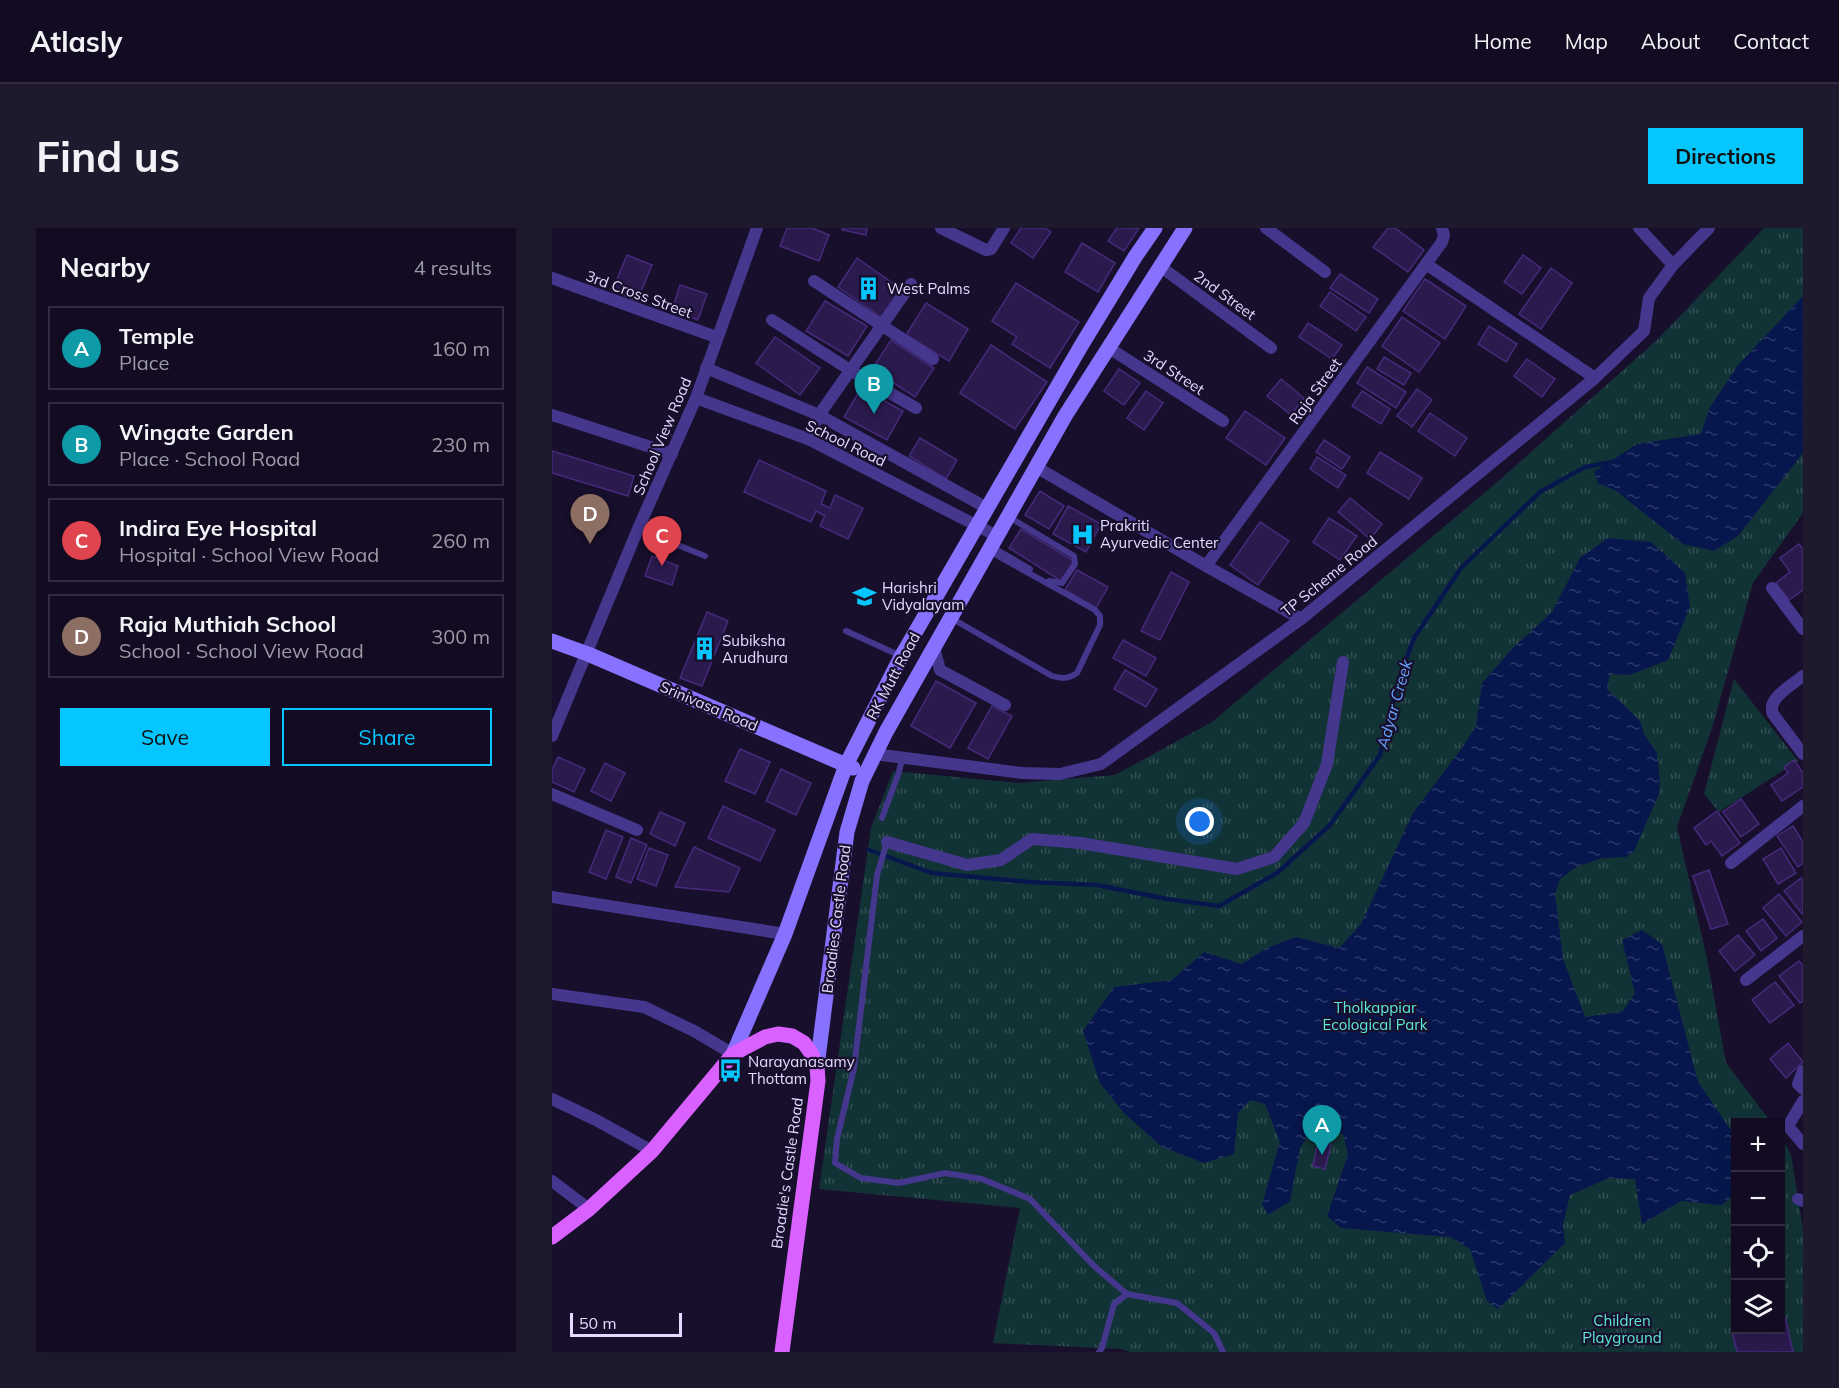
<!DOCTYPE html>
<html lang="en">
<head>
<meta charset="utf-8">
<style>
	body { margin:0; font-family:Mulish,sans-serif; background:#1f192e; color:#f1f3f6 }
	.controls { position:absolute; right:18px; bottom:18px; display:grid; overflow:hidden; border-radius:0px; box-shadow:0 6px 24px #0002 }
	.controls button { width:54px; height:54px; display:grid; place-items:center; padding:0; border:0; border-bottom:2px solid #312b3f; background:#120b21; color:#f1f3f6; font:30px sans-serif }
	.scale { position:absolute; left:18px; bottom:15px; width:112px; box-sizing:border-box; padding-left:6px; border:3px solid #e3daff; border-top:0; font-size:16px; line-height:21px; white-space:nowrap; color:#e3daff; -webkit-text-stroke:4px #180f2c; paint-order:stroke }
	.you { position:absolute; left:648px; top:594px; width:21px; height:21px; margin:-15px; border:4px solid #fff; border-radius:50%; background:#1a73e8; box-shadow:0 0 0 9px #1a73e833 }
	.badge { display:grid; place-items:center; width:39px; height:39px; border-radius:50%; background:#06c6ff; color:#fff; font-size:20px; font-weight:700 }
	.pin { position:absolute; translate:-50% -50px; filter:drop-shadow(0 2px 3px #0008) }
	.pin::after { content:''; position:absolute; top:32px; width:21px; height:18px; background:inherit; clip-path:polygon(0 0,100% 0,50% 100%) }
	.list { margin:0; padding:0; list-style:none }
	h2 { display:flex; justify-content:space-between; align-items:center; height:78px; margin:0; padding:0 24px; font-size:26px }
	h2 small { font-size:20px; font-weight:400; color:#9c9ba5 }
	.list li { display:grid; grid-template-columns:39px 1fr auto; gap:18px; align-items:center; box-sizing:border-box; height:84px; margin:0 12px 12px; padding:0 12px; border:2px solid #312b3f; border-radius:0px }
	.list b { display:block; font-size:22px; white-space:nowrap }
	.list p { margin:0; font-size:20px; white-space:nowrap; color:#9c9ba5 }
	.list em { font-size:20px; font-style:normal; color:#9c9ba5 }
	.actions { display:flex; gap:12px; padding:18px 24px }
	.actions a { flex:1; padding:14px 0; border:2px solid #06c6ff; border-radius:0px; text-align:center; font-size:21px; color:#06c6ff }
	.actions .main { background:#06c6ff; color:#111 }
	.icon { flex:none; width:33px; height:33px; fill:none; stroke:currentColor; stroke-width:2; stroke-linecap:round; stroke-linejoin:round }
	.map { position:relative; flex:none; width:1251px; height:1124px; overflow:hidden; border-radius:0px }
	header { display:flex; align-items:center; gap:36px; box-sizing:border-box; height:84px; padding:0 30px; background:#120b21; border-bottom:2px solid #312b3f }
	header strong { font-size:28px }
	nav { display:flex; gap:33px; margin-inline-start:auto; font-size:21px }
	.intro { display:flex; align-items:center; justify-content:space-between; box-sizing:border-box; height:144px; padding:0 36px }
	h1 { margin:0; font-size:42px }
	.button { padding:15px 27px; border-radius:0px; background:#06c6ff; color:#111; font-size:21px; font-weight:700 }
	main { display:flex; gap:36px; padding:0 36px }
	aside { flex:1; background:#120b21; border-radius:0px; box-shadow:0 6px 24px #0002 }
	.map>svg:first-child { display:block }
	.grass { fill:url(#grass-tufts) }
	.water { fill:url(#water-ripples) }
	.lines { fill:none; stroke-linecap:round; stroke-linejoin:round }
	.stream { stroke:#07174d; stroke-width:4.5 }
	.building { fill:#2b1a4e; stroke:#452a7b; stroke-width:1.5 }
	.lane { stroke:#45378e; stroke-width:6 }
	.street { stroke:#45378e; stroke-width:12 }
	.secondary { stroke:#8771ff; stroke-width:15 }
	.primary { stroke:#d861ff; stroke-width:15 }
	.labels { text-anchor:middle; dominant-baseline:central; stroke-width:4.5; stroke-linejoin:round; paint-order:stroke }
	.poi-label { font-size:15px; fill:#e3daff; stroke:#180f2c; text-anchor:start }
	.street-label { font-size:15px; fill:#e3daff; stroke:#180f2c }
	.park-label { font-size:15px; fill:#5ce9d8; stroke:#180f2c }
	.water-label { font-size:16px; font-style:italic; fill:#68a5ff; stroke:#180f2c }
</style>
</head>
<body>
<header>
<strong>Atlasly</strong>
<nav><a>Home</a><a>Map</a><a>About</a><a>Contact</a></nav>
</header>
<div class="intro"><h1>Find us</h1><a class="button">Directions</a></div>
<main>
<aside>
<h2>Nearby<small>4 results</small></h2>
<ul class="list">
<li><span class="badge" style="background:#0f9aa8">A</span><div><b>Temple</b><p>Place</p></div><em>160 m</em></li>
<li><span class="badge" style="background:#0f9aa8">B</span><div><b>Wingate Garden</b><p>Place · School Road</p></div><em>230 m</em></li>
<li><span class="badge" style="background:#e0444e">C</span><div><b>Indira Eye Hospital</b><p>Hospital · School View Road</p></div><em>260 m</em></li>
<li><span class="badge" style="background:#8d6e63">D</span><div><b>Raja Muthiah School</b><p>School · School View Road</p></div><em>300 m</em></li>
</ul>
<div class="actions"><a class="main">Save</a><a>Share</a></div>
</aside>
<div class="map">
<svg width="1251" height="1124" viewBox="0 0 1251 1124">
	<defs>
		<pattern id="grass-tufts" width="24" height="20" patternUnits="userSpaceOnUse" patternTransform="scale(1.5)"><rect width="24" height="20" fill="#123336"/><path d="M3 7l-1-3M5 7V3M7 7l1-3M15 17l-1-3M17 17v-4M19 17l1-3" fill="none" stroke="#345054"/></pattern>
		<pattern id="water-ripples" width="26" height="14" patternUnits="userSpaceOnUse" patternTransform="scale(1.5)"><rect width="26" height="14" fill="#07174d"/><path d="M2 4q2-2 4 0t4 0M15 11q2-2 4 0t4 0" fill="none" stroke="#2b3868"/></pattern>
	</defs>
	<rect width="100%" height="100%" fill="#180f2c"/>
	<g class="grass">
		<polygon points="1212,0 1251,0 1251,285 1201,355 1160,500 1125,599 1155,731 1174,835 1219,894 1184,894 1184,1102 1228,1102 1229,909 1239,926 1251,1001 1251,1124 578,1124 569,1121 441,1115 468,980 267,961 319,600 341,543 466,555 563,547 660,494 943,256 1105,112"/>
		<polygon points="1182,451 1246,533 1167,584 1152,566"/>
	</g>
	<g class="water">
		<polygon points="1251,68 1251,225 1186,308 1162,323 1131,316 1064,263 1046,255 1042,244 1085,216 1149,206 1157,181 1186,137"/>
		<polygon points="1056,310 1099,314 1133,345 1138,379 1116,432 1078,447 1058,446 1055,461 1088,493 1092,506 1105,525 1108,554 1107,566 1082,623 1074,629 1050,630 1024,639 1008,651 1003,666 1011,731 1033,789 1070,784 1083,765 1070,712 1090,702 1110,716 1146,854 1183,908 1183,967 1169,977 1129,973 1090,996 1083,951 1057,950 1018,967 1011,997 1013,1015 946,1081 935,1073 918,1021 898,1009 789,1000 775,988 796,926 791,906 761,900 748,920 738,973 716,987 710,976 728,914 713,876 698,872 686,885 682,926 652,935 610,919 571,884 548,855 531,803 562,759 620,752 652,724 689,736 717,719 744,709 787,720 809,696 861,585 912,517 924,498 930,455 960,421 1000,384 1028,330"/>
	</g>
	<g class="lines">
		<polyline class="stream" points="317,622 380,645 477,654 545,657 615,671 667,678 725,645 778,597 828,527 846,453 862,410 909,340 988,264 1033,239 1060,234"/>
	</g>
	<g class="building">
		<polygon points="235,0 260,0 277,7 267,33 228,18"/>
		<polygon points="290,0 315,0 314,7 290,2"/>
		<polygon points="469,0 493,0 499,4 481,30 459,15"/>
		<polygon points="565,0 587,0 572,23 556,13"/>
		<polygon points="836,0 843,0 872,22 856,44 821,19"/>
		<polygon points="530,15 563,35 546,64 513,44"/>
		<polygon points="75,27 100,37 85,73 60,63"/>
		<polygon points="971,27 989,40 970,66 952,54"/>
		<polygon points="305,30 349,61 329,89 286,59"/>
		<polygon points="999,40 1020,55 989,101 967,86"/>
		<polygon points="788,46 826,71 817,85 778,60"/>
		<polygon points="873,51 914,78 893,111 851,83"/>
		<polygon points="464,55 527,94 498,140 460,116 465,109 440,93"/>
		<polygon points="128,57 155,66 146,92 120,82"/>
		<polygon points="778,64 814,89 804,103 768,78"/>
		<polygon points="273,73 315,98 296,128 254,103"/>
		<polygon points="374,75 416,101 397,133 354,107"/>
		<polygon points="850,89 888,115 867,144 830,118"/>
		<polygon points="756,95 790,117 780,131 747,109"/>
		<polygon points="937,98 965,116 954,134 926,116"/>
		<polygon points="223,109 268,140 248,167 204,135"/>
		<polygon points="339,112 382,140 363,169 320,141"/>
		<polygon points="439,117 495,154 463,201 408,165"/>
		<polygon points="832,129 859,145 852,157 825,141"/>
		<polygon points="975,131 1003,151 990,169 962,148"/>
		<polygon points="815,139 854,164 844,180 805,155"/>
		<polygon points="567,141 588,155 572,177 552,163"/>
		<polygon points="729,151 752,170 739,187 715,168"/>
		<polygon points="309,160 351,183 335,212 292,189"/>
		<polygon points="865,161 880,172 860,199 845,188"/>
		<polygon points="594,163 611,175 592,202 575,190"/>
		<polygon points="810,163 838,181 829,196 800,178"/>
		<polygon points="693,183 733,210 714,237 674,210"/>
		<polygon points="878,185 915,210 903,228 866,203"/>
		<polygon points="368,210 405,232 394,251 357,228"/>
		<polygon points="772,212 798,229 790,241 764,224"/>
		<polygon points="0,223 82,248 76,268 0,245"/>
		<polygon points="828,224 870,250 857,271 815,245"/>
		<polygon points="765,229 794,247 786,260 758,241"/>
		<polygon points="207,232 274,263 269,276 278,280 283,267 311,280 296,311 268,298 273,288 264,283 259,294 192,264"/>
		<polygon points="488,263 512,278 497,301 473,287"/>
		<polygon points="798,270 830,296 818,311 786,284"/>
		<polygon points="516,278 549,296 534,324 501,306"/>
		<polygon points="777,290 805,308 788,332 761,314"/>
		<polygon points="708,294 737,313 706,357 678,337"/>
		<polygon points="469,301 522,333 509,353 457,320"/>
		<polygon points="1247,316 1251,321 1251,362 1237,372 1224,355 1238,344 1228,330"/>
		<polygon points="100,328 126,338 120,357 93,348"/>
		<polygon points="525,342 556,359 544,380 513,362"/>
		<polygon points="619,344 637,354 608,412 589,403"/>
		<polygon points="155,384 176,393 150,458 128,450"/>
		<polygon points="571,412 604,430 594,448 561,430"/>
		<polygon points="573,442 605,461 594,479 562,461"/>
		<polygon points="384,453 424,475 398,520 359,498"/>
		<polygon points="440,478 460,488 436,531 416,520"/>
		<polygon points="188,521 218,534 203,566 173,553"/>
		<polygon points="6,529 33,541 22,564 0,554 0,542"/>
		<polygon points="1242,532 1251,545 1251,559 1230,573 1219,557 1236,545 1232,539"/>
		<polygon points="53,535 73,545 59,573 39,563"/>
		<polygon points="229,541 259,555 244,587 214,573"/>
		<polygon points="1189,571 1207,596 1189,609 1171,584"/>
		<polygon points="171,578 223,602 208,633 156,610"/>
		<polygon points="1165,583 1188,615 1170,628 1159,613 1154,617 1142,600"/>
		<polygon points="108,584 133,595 123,618 98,606"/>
		<polygon points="1241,598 1251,614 1251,635 1246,639 1225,608"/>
		<polygon points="54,602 71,609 54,651 37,644"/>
		<polygon points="79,610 95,617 79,655 64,649"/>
		<polygon points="142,619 188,640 177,664 123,659"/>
		<polygon points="97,620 116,627 104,658 85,651"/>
		<polygon points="1229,620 1244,645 1226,656 1211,631"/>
		<polygon points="1157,642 1176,696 1159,701 1141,648"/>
		<polygon points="1249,650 1251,653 1251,687 1232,663"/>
		<polygon points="1227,666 1250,694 1234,708 1211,680"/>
		<polygon points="1211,691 1225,710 1209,723 1194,703"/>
		<polygon points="1186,707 1203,727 1183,743 1167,723"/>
		<polygon points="1247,733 1251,737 1251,773 1248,775 1227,748"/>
		<polygon points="1223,754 1242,777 1218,795 1200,772"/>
		<polygon points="1236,815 1251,834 1234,850 1218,831"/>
		<polygon points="766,914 779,916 773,941 761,938"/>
		<polygon points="1233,1089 1241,1124 1185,1124 1180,1103 1228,1102 1228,1090"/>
	</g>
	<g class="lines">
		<g class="lane">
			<polyline points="457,289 522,328 523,336 510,355 497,353"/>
			<polyline points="86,301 153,328"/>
			<polyline points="440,319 478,341"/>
			<path d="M 399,390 L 500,448 C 510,451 516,451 525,445 L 548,397 L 548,388 L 543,382 L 437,323"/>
			<polyline points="294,403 349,428"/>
			<polyline points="330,590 347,544 350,531"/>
			<polyline points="335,614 325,647 302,840 285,911 283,935 309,950 347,955 393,945 430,951 478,971 542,1038 575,1066"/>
			<polyline points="547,1124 550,1120 562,1076 575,1066 625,1075 662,1105 671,1124"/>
		</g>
		<g class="street">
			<polyline points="389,0 434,22 439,21 452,0"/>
			<polyline points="714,0 773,44"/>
			<polyline points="1087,0 1121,37"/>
			<polyline points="874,36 1043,150"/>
			<polyline points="609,39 719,120"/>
			<polyline points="0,50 164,109"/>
			<polyline points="262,53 381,131"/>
			<polyline points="220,92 298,142 364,180"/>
			<polyline points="557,120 671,193"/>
			<polyline points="154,140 267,187 435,280"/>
			<polyline points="144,170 256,211 445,308"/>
			<polyline points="0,187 120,226"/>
			<polyline points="256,211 267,187 359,56"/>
			<polyline points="484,239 654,338 749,391"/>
			<polyline points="654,338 890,14 892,7 890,0"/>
			<polyline points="1220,360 1251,401"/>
			<polyline points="382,419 388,442 453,477"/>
			<path d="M 1251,448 C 1240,457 1214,471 1221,486 L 1251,526"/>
			<polyline points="0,508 86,301 144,170 205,0"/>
			<polyline points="322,526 470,545 508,546 549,536 749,391 1043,150 1092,103 1097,70 1121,37 1157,0"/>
			<polyline points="0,566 85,602"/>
			<polyline points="335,614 415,637 449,632 480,611 528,615 685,641 722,629 752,595 775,536 791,434"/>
			<polyline points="1179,635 1251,578"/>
			<polyline points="0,669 233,706"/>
			<polyline points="1194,752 1251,708"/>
			<polyline points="0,766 92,779 142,803 181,826"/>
			<polyline points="1251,843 1246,856 1251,861"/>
			<polyline points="0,871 44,892 100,923"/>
			<polyline points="1251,873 1236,898 1251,916"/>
			<polyline points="0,953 37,981"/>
			<polyline points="1246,971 1251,973"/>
		</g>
		<g class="secondary">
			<polyline points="0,413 36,426 301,540"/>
			<polyline points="181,826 233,706 294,537 349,429 529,118 583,29 603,0"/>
			<polyline points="265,838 295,604 310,553 334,504 513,188 633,0"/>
		</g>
		<polyline class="primary" points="0,1009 37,981 100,923 181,826 213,809 226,806 240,808 252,815 259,825 265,838 266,853 230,1124"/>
	</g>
	<defs>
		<symbol id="building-bare" viewBox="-9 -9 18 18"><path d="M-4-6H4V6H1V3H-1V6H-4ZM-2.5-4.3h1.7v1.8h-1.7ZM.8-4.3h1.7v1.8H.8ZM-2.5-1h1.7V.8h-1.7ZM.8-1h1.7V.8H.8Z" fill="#06c6ff" stroke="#180f2c" stroke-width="2.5" paint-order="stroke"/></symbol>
		<symbol id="hospital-bare" viewBox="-9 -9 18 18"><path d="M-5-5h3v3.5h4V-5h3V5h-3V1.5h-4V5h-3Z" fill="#06c6ff" stroke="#180f2c" stroke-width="2.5" paint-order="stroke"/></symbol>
		<symbol id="school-bare" viewBox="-9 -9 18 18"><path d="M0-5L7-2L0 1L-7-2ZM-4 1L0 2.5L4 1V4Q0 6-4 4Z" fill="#06c6ff" stroke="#180f2c" stroke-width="2.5" paint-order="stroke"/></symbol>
		<symbol id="bus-bare" viewBox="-9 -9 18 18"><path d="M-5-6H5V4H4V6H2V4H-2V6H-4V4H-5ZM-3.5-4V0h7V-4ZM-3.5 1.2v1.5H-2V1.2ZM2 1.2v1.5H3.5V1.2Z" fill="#06c6ff" stroke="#180f2c" stroke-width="2.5" paint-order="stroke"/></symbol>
	</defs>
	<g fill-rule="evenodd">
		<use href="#building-bare" x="300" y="44" width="33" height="33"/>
		<use href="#hospital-bare" x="514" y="290" width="33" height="33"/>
		<use href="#school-bare" x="296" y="352" width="33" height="33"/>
		<use href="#building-bare" x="136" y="404" width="33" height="33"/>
		<use href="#bus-bare" x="162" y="826" width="33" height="33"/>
	</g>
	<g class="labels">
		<g class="poi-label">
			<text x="335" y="60">West Palms</text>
			<text x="548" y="297">Prakriti<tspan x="548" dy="17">Ayurvedic Center</tspan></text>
			<text x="330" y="359">Harishri<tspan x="330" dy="17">Vidyalayam</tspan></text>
			<text x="170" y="412">Subiksha<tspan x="170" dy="17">Arudhura</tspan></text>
			<text x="196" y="833">Narayanasamy<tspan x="196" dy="17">Thottam</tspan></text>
		</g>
		<g class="street-label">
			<text transform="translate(87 66) rotate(20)">3rd Cross Street</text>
			<text transform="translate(673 67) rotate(36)">2nd Street</text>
			<text transform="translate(622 144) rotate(33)">3rd Street</text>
			<text transform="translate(763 163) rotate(-54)">Raja Street</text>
			<text transform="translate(110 208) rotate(-67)">School View Road</text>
			<text transform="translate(294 215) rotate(26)">School Road</text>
			<text transform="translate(777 348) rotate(-39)">TP Scheme Road</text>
			<text transform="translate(341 448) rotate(-62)">RK Mutt Road</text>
			<text transform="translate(157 478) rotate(23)">Srinivasa Road</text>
			<text transform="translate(284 691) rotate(-83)">Broadies Castle Road</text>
			<text transform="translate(235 945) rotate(-82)">Broadie's Castle Road</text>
		</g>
		<g class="park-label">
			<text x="823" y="779">Tholkappiar<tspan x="823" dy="17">Ecological Park</tspan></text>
			<text x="1070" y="1092">Children<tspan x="1070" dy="17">Playground</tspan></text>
		</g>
		<g class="water-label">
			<text transform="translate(842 476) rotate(-74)">Adyar Creek</text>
		</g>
	</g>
</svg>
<div class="controls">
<button>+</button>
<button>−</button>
<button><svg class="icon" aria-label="locate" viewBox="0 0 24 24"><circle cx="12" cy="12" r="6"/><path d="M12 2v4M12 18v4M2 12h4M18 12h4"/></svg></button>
<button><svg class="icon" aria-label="layers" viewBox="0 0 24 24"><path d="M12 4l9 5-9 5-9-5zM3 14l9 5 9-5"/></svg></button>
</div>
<div class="scale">50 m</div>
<div class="you"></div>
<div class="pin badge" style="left:770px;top:927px;background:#0f9aa8">A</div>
<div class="pin badge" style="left:322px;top:186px;background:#0f9aa8">B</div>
<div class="pin badge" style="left:110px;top:338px;background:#e0444e">C</div>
<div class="pin badge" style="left:38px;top:316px;background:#8d6e63">D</div>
</div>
</main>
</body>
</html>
